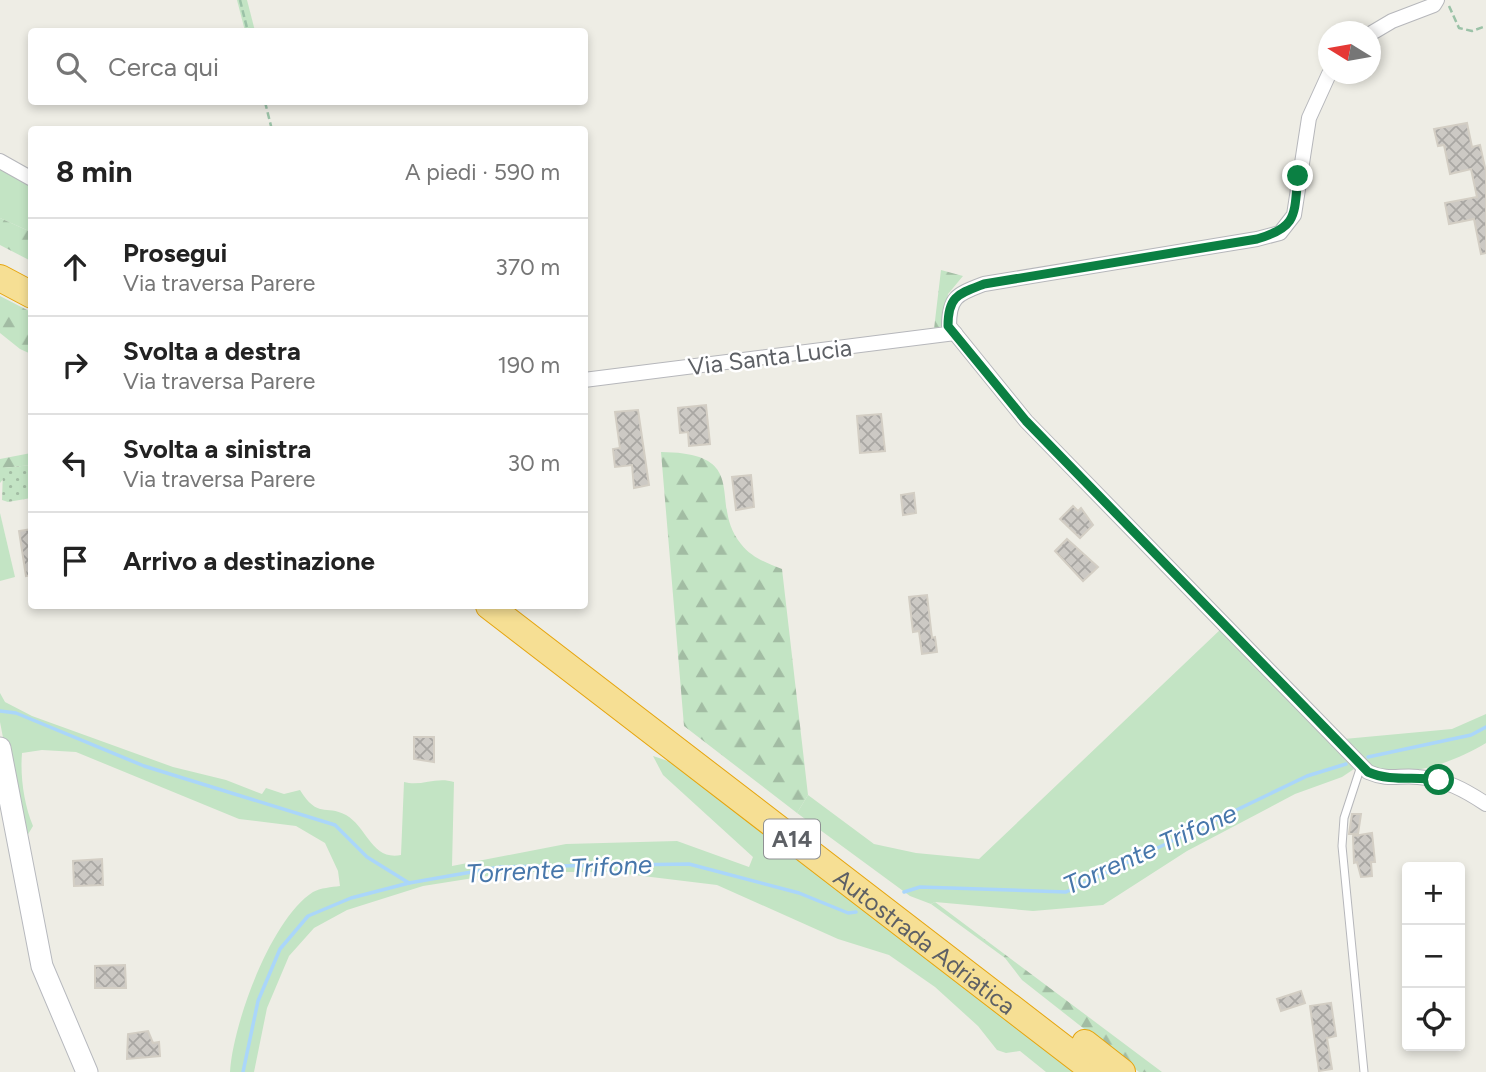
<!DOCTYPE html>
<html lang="it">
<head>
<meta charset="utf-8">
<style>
	body { margin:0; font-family:Figtree,sans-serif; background:#f6f6f6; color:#222 }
	.controls { position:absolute; right:21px; bottom:21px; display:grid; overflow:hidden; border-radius:7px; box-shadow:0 4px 10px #0003 }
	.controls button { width:63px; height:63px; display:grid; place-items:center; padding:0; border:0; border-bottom:2px solid #e0e0e0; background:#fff; color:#222; font:35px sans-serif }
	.compass { position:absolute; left:1318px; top:21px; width:63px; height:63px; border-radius:50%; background:#fff; box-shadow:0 4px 10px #0003; rotate:281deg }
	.stop { position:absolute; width:21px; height:21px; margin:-16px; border:5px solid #0b8043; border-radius:50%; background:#fff }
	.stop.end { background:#0b8043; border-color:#fff; box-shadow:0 2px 7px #0008 }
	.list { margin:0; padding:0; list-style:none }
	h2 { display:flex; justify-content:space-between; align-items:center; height:91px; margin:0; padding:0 28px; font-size:30px }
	h2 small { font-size:23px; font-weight:400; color:#767676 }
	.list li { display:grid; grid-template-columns:46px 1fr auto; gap:21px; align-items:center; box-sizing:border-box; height:98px; padding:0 28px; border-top:2px solid #e0e0e0 }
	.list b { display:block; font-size:26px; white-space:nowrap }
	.list p { margin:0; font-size:23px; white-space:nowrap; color:#767676 }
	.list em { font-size:23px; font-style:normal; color:#767676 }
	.icon { flex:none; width:38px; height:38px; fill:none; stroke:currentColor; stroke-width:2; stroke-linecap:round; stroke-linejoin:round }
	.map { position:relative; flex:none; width:1486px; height:1072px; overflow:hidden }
	.search { position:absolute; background:#fff; box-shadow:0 4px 10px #0003; left:28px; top:28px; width:560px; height:77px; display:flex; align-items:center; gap:18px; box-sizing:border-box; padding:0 24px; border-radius:7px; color:#767676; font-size:26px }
	.panel { position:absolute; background:#fff; box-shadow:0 4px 10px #0003; left:28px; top:126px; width:560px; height:483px; border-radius:7px }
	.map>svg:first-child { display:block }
	.grass { fill:#c3e4c4 }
	.forest { fill:url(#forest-firs) }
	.garden { fill:url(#garden-dots) }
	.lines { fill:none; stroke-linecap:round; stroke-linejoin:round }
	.stream { stroke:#aad6fa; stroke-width:3.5 }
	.building { fill:url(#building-cross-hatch); stroke:#d3cec4; stroke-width:2 }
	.service-casing { stroke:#b6b7bb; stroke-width:9 }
	.minor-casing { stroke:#b6b7bb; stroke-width:16 }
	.secondary-casing { stroke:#b7b9be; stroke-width:23 }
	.motorway-casing { stroke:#e6a50e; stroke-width:28 }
	.path { stroke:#9bc2a7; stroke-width:2.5; stroke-dasharray:7 3.5; stroke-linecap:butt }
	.service { stroke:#fff; stroke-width:7 }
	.minor { stroke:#fff; stroke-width:14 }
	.secondary { stroke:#fff; stroke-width:21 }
	.motorway { stroke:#f6df94; stroke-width:26 }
	.route { stroke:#0b8043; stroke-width:9 }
	.labels { text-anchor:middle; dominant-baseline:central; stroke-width:5; stroke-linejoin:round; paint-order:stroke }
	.shield { fill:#fff; stroke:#8e9093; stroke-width:2 }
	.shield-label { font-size:23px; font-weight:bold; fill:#5d6065 }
	.street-label { font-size:24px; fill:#5d6065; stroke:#fff }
	.water-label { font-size:26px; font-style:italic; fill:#4777ab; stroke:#fff }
</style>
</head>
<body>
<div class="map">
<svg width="1486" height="1072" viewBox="0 0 1486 1072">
	<defs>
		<pattern id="forest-firs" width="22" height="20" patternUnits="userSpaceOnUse" patternTransform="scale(1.75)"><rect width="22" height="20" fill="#c3e4c4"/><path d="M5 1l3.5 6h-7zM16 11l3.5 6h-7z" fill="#a2bca3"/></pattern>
		<pattern id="garden-dots" width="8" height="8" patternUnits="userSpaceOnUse" patternTransform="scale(1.75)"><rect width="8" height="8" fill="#c3e4c4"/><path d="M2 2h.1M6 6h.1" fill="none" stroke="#a2bca3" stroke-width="1.8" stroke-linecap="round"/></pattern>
		<pattern id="building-cross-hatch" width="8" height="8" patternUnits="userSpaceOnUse" patternTransform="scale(1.75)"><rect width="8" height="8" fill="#ccc9c4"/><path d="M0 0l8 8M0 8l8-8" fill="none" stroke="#a9a7a3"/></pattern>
	</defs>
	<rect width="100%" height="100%" fill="#eeede5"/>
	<g class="grass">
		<polygon points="237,0 247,0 255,31 245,31"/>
		<polygon points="0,169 31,183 31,232 0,218"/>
		<polygon points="0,513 15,577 0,581"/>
		<polygon points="1222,628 1354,769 1342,777 1295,794 1187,851 1103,905 1033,911 935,902 931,904 910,896 797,813 808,795 874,844 916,853 979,859"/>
		<path d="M 0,693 L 5,702 L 32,716 L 173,767 L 226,780 L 262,794 L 266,788 L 284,794 L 300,790 C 318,819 325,804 346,815 C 367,827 372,861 401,855 L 404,782 C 421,787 436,776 454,782 L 452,866 L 566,844 L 677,841 L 749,867 L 753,857 L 663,775 L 653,756 L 674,763 L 1076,1072 L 1046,1072 L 1020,1051 L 1006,1053 L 997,1050 L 978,1026 L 935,987 L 889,955 L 838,939 L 717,885 L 610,872 L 511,872 L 423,886 L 347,910 L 314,928 L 289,956 L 267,1008 L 254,1072 L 230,1072 C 233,1023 271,919 313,892 C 320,888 332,887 340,886 L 338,871 L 325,843 L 296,826 L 239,819 L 76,752 L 42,750 L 22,753 C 20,776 24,805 33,826 L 27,836 L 26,856 L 0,722 Z"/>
		<path d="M 1486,714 L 1486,743 C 1457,761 1399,784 1367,763 C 1358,757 1351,746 1344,739 L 1452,729 Z"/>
	</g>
	<g class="forest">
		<polygon points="0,218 31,232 31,261 0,245"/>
		<polygon points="941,270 963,276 948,294 944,325 934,329"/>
		<polygon points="0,296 31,312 31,354 20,349 0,333"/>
		<path d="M 661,452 C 754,453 707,503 741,544 C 752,558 767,563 782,569 L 808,795 L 797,813 L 684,726 Z"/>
		<polygon points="31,453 31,465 4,468 4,478 0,483 0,459"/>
		<polygon points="935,902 1162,1072 1139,1072 1022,980 1005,958 931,904"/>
	</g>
	<polygon class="garden" points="31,465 31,498 8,502 2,500 3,468"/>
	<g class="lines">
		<g class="stream">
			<polyline points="0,711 16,713 144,766 335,825 367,857 409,883"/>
			<polyline points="1368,757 1471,735 1486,727"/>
			<polyline points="904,892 920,887 1066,892 1307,776 1346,764"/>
			<polyline points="243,1072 258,1001 280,949 308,916 351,898 409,883 500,867 689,864 799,893 848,913 856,912"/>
		</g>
	</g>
	<g class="building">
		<polygon points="1467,123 1472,147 1480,145 1486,172 1486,253 1481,254 1474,219 1449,224 1445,203 1477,197 1471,169 1450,174 1444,145 1438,146 1434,129"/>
		<polygon points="706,405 710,444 689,446 688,432 680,433 678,408"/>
		<polygon points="638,410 649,485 634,488 632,465 615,467 613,449 620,448 615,412"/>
		<polygon points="881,414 885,451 860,453 857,416"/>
		<polygon points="751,475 754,507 736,510 732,477"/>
		<polygon points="914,493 916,513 903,515 901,495"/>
		<polygon points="1073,506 1078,511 1081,508 1093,525 1080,538 1060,519"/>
		<polygon points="32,529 32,575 26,576 19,531"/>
		<polygon points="1067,539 1098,567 1083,581 1055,551"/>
		<polygon points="927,595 932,638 935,637 937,652 922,654 919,631 913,632 909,597"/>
		<polygon points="414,737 434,737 434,762 414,759"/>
		<polygon points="1352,814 1361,814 1358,834 1349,834"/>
		<polygon points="1372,833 1375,862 1371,862 1372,876 1361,877 1357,862 1354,863 1353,836"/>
		<polygon points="102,859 103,885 74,886 73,861"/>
		<polygon points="125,965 126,988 95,988 95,966"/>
		<polygon points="1301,991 1305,1003 1281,1011 1277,999"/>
		<polygon points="1331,1003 1336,1036 1327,1038 1332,1069 1319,1071 1310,1006"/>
		<polygon points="148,1031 153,1043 159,1042 160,1056 127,1059 128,1034"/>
	</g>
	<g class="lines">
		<defs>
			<polyline id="service" points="1361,766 1344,818 1342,846 1364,1072"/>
			<g id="minor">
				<polyline points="1370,34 1392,21 1434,5 1437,0"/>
				<path d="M 1329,74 L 1309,118 L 1294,215 L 1280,233 L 1257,239 L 984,284 C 958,294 949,296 949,326 L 1026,421 L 1368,772 C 1389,781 1398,775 1418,777 C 1445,779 1465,790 1486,804"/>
				<polyline points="0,161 32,179"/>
				<polyline points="584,380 955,333"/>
			</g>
			<polyline id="secondary" points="0,748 42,966 87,1072"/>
			<g id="motorway">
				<polyline points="0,278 32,295"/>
				<path id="s1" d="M 489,606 L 1095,1072"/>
				<polyline points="1085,1043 1122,1072"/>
			</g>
		</defs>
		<use href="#service" class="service-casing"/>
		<use href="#minor" class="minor-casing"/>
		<use href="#secondary" class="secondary-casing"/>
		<use href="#motorway" class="motorway-casing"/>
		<g class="path">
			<polyline points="240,0 248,32"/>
			<polyline points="1449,6 1459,28 1472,31 1486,26"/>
			<polyline points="265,102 272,130"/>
		</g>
		<use href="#service" class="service"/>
		<use href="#minor" class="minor"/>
		<use href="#secondary" class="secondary"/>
		<use href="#motorway" class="motorway"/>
	</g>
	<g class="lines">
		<path class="route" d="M 1298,176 C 1294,215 1298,227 1257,239 L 984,284 C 958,294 948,296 948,326 L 1026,421 L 1368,772 C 1391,782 1415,776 1439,780"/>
	</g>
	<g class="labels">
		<rect class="shield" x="764" y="819.5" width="56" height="39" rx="5"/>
		<g class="shield-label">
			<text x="792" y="839">A14</text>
		</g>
		<g class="street-label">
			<text transform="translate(770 357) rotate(-7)">Via Santa Lucia</text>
			<text stroke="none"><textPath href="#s1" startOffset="550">Autostrada Adriatica</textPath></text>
		</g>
		<g class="water-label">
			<text transform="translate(1150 849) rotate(-24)">Torrente Trifone</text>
			<text transform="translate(559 869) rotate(-3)">Torrente Trifone</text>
		</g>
	</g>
</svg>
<div class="controls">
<button>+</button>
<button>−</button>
<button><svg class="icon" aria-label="locate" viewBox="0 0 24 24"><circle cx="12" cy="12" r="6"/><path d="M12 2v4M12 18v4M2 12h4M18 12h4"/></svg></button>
</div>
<svg class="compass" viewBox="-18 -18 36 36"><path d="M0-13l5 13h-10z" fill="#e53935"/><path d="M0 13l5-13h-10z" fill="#767676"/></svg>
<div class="stop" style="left:1439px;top:780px"></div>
<div class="stop end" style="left:1298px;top:176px"></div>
<div class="search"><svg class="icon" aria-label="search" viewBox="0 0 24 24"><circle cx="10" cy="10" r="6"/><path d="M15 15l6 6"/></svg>Cerca qui</div>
<section class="panel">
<h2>8 min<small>A piedi · 590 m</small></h2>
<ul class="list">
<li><svg class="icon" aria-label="ahead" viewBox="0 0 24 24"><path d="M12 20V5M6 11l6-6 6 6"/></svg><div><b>Prosegui</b><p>Via traversa Parere</p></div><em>370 m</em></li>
<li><svg class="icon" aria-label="right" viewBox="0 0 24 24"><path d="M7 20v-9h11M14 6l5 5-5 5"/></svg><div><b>Svolta a destra</b><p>Via traversa Parere</p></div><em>190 m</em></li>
<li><svg class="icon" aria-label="left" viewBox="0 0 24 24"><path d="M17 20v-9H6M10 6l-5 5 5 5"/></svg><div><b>Svolta a sinistra</b><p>Via traversa Parere</p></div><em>30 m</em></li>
<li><svg class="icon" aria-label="arrive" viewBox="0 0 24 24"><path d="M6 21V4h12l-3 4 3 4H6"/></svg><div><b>Arrivo a destinazione</b></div></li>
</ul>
</section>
</div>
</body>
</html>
